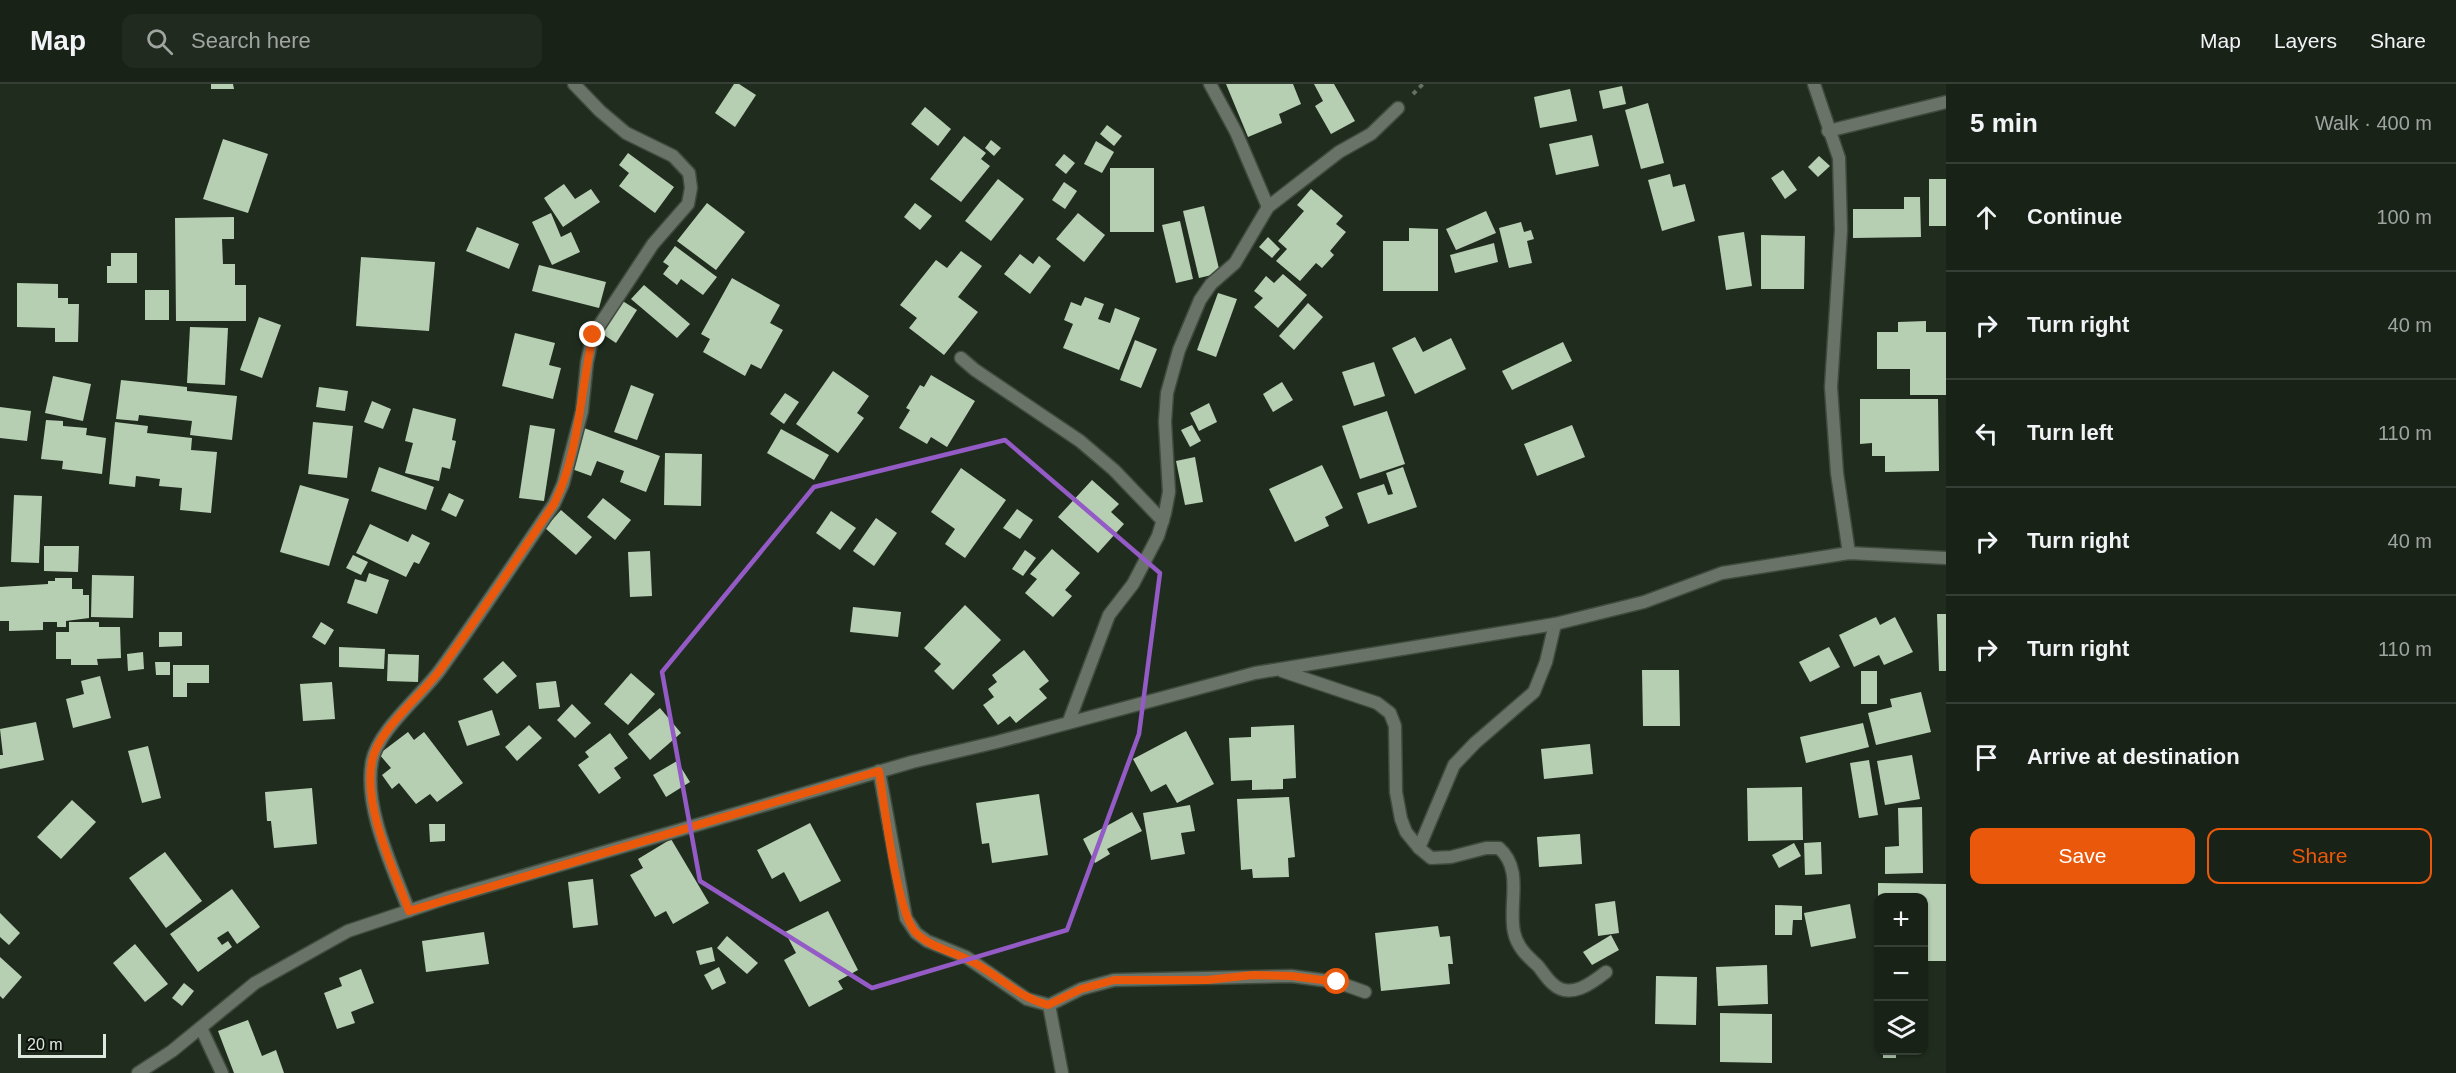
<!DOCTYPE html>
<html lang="en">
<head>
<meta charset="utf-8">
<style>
	body { margin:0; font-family:Helvetica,sans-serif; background:#212a1f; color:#f1f3f6 }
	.controls { position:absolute; right:18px; bottom:18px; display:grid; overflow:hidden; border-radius:12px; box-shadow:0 2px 4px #0004 }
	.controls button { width:54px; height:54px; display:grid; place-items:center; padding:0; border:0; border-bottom:2px solid #363f35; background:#182216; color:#f1f3f6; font:30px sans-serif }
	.scale { position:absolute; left:18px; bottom:15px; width:88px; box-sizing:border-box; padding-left:6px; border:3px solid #dfe8de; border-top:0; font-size:16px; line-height:21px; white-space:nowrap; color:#dfe8de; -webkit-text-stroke:4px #0e140d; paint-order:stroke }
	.stop { position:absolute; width:18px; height:18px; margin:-14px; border:4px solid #ea580c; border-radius:50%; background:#fff }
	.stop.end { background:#ea580c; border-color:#fff; box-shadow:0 2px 6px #0008 }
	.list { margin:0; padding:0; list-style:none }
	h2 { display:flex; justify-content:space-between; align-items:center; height:78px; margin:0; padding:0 24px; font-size:26px }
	h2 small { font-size:20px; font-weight:400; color:#9fa4a1 }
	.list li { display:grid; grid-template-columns:39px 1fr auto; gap:18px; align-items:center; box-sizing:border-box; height:108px; padding:0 24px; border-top:2px solid #363f35 }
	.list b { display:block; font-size:22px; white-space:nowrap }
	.list em { font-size:20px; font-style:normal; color:#9fa4a1 }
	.actions { display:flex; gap:12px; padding:18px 24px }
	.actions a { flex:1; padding:14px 0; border:2px solid #ea580c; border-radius:12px; text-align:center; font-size:21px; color:#ea580c }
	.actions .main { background:#ea580c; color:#fff }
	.icon { flex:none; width:33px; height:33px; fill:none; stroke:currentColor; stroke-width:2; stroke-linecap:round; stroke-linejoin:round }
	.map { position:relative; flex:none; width:1946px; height:989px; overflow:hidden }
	header { display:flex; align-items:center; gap:36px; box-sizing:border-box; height:84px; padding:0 30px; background:#182216; border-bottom:2px solid #363f35 }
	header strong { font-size:28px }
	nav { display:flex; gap:33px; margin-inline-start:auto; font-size:21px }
	.search { width:420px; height:54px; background:#212a1f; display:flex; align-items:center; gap:15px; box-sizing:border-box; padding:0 21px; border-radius:12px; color:#9fa4a1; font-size:22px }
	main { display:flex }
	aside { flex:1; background:#182216 }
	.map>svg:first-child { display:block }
	.building { fill:#b6cfb3 }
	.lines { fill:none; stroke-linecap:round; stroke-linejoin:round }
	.street-casing { stroke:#3f4b3d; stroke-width:15 }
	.path { stroke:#657063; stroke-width:4; stroke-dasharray:4.5 4.5; stroke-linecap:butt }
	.street { stroke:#697368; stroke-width:12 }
	.route { stroke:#ea580c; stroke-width:8 }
	.marked { fill:none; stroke:#945bc7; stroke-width:4.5; stroke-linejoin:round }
</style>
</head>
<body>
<header>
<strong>Map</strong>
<div class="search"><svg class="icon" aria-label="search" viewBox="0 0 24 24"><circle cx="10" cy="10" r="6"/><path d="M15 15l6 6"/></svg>Search here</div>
<nav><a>Map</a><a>Layers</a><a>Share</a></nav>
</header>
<main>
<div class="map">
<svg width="1946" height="989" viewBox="0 0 1946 989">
	<rect width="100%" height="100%" fill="#202d1e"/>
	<g class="building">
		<polygon points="211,0 233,0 234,5 211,5"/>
		<polygon points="734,0 739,0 756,11 735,43 715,29"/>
		<polygon points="1226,0 1293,0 1301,20 1279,30 1282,39 1248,53"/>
		<polygon points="1314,0 1334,0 1355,37 1331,50 1315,22 1323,17"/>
		<polygon points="1622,2 1626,20 1603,25 1599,7"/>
		<polygon points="1570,5 1577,37 1540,44 1534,13"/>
		<polygon points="1648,19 1664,79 1641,85 1625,26"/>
		<polygon points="925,23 951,45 938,62 911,40"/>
		<polygon points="1107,41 1122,52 1114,62 1100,50"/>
		<polygon points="1592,51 1599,82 1556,91 1549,60"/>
		<polygon points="964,52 986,69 981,75 990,82 961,118 930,95"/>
		<polygon points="223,55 268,70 248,129 203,115"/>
		<polygon points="991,56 1001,64 994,72 985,64"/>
		<polygon points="1096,57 1114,68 1102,89 1084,80"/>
		<polygon points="628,69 674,103 655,129 619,102 629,89 619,81"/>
		<polygon points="1064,70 1075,79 1066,90 1055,81"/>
		<polygon points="1819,72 1830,82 1818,93 1808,83"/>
		<rect x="1110" y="84" width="44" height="64"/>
		<polygon points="1783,86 1797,106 1785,115 1771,94"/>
		<polygon points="1670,90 1673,103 1685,100 1695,137 1662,147 1648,96"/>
		<polygon points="998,95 1024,115 991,157 965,137"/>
		<rect x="1929" y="95" width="17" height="47"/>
		<polygon points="1064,98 1077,107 1065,125 1052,116"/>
		<polygon points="564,100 575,115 591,105 600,118 563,143 544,114"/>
		<polygon points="1311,105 1343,132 1336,140 1346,148 1330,167 1334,171 1322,184 1316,179 1300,197 1276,177 1287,165 1278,157 1304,127 1297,121"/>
		<polygon points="1904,113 1920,113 1921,153 1853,154 1853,125 1904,125"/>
		<polygon points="707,119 745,148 716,186 677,157"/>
		<polygon points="915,119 932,132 920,146 904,133"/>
		<polygon points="1204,122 1220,189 1199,194 1183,127"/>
		<polygon points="1486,127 1496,149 1456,166 1446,145"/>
		<polygon points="551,129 561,153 571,148 580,168 552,181 532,138"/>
		<polygon points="1078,129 1105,151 1084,178 1056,155"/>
		<polygon points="234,133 234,155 222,155 223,180 235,180 235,201 246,201 246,237 176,237 175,134"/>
		<polygon points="1180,137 1193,195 1176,199 1162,141"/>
		<polygon points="1521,138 1524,148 1531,146 1534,155 1527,157 1532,179 1509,184 1499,144"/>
		<polygon points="477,143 519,160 509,185 466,167"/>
		<polygon points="1409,144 1438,145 1438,207 1383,207 1383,157 1409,157"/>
		<polygon points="1744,148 1752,202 1726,206 1718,152"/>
		<polygon points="1761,151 1805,152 1804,205 1761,205"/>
		<polygon points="1268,153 1280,165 1272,174 1259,163"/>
		<polygon points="1494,159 1498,178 1455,189 1450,171"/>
		<polygon points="675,162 717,193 703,211 681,195 677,201 663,190 669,182 663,178"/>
		<polygon points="961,167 982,182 958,213 978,228 944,271 909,244 917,234 900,221 936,176 947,184"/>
		<polygon points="111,169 137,169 137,199 107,199 107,182 111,182"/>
		<polygon points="1020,170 1033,180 1039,172 1051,182 1030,210 1004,190"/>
		<polygon points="361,173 435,178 429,247 356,242"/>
		<polygon points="539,181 606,198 599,224 532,207"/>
		<polygon points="1283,190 1307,211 1278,244 1254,223 1263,214 1254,207 1266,192 1274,199"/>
		<polygon points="732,194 780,221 770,239 783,246 761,285 751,280 745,292 703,268 710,255 701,250"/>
		<polygon points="17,199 58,200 58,214 68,214 68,220 79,220 78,258 55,258 55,244 17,243"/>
		<polygon points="644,201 690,240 677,254 631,215"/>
		<rect x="145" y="206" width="24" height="30"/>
		<polygon points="1218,209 1237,215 1216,273 1197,266"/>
		<polygon points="1085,213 1104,220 1098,235 1110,239 1115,224 1140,234 1119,286 1063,264 1073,240 1064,236 1071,218 1081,222"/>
		<polygon points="621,216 637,226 616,259 601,249"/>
		<polygon points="1308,219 1323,233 1294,266 1279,252"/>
		<polygon points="259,233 281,241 262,294 240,286"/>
		<polygon points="1926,237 1926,248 1946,248 1946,311 1910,311 1910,285 1877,285 1877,248 1898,248 1898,238"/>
		<polygon points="190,243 228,244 225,301 187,299"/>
		<polygon points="515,249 555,259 549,281 561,284 553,315 502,302"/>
		<polygon points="1415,253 1423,268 1451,254 1466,285 1415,310 1392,264"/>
		<polygon points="1135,256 1157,265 1141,304 1120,296"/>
		<polygon points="1563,258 1572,277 1512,306 1502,287"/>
		<polygon points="1374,278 1385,312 1354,322 1342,288"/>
		<polygon points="833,287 869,312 857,329 864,334 838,369 796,340"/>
		<polygon points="931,291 975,317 947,363 931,353 927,360 899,344 910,326 906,324 920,301 924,303"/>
		<polygon points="53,292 91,300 83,337 45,329"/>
		<polygon points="121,296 187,303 187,307 237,312 232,356 190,351 192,337 139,331 138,337 116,335"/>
		<polygon points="1282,298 1293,316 1273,328 1263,310"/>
		<polygon points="631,301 654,310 637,356 614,348"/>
		<polygon points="319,303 348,307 345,327 316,323"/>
		<polygon points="785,309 799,318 784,340 770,330"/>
		<polygon points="1860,315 1938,315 1939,387 1885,388 1885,372 1872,372 1872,359 1860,360"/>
		<polygon points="372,317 391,325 383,345 364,338"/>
		<polygon points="1209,319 1217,338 1199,347 1190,329"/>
		<polygon points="0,323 31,327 27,357 0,354"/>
		<polygon points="413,324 456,335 452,356 456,357 450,385 442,383 439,397 405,389 413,359 405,357"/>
		<polygon points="1387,327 1405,380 1360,395 1342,342"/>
		<polygon points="46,336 63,337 63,342 87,344 86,351 106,354 102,390 62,385 63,377 41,375"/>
		<polygon points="115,338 148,342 147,349 192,354 191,366 217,368 211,429 180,426 182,404 159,402 160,395 136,392 135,403 109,400"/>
		<polygon points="313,338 353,342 347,394 308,390"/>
		<polygon points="530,341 555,345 544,417 519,414"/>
		<polygon points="1192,341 1201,357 1190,363 1181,346"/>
		<polygon points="1572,341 1585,373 1537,392 1524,360"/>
		<polygon points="584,344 660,372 646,408 620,398 624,387 597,377 591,392 569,384"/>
		<polygon points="781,345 829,371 814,396 767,369"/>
		<polygon points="665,369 702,370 701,422 664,421"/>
		<polygon points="1195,373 1203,418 1185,421 1176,377"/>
		<polygon points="1322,381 1343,424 1325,433 1329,442 1295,458 1269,405"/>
		<polygon points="379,383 434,403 426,426 371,407"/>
		<polygon points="1403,383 1417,423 1368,440 1357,409 1384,400 1388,411 1393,410 1386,389"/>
		<polygon points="961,384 1006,416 965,474 945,460 955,445 931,428"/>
		<polygon points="1092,396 1119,420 1111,428 1124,440 1098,469 1058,433"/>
		<polygon points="300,401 349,415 329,482 280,468"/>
		<polygon points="449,409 464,416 456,433 441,426"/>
		<polygon points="14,411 42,412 39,479 11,478"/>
		<polygon points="603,414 631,436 615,456 587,433"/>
		<polygon points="1017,425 1033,436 1020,455 1003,444"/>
		<polygon points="561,426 592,453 576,471 545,444"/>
		<polygon points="831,427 856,444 840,466 816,449"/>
		<polygon points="876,434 897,449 874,482 853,467"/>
		<polygon points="370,440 408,458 412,450 430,459 419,480 414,478 406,493 356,469"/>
		<polygon points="44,462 79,462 78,488 44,487"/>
		<polygon points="1052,465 1080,489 1065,506 1072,512 1053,533 1025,509 1037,495 1030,490"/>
		<polygon points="1025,466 1036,474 1023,492 1012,485"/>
		<polygon points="650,467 652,512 630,513 628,468"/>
		<polygon points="353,471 368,478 361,491 346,484"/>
		<polygon points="369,489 389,496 377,530 347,519 355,495 366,498"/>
		<polygon points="92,491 134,492 133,534 91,533"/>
		<polygon points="55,494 72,494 72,505 83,505 83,511 89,511 89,534 66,537 66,543 57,543 57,538 43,538 43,546 9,547 9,537 0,537 0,503 48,500 48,497 55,497"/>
		<polygon points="965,521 1001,556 953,606 934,587 941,580 924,564"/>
		<polygon points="853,523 901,528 898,553 850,548"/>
		<polygon points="1937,530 1946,530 1946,587 1939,587"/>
		<polygon points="1876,533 1880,541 1895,533 1913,568 1884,581 1879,571 1854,583 1839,551"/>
		<polygon points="69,538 99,538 99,543 120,543 121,574 97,575 98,581 71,581 71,575 56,575 56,548 69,548"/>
		<polygon points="321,538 334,546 325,561 312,553"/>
		<polygon points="159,548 182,548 182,562 159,563"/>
		<polygon points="339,563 385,565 384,585 339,583"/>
		<polygon points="1829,563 1840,583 1810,598 1799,578"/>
		<polygon points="1024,566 1049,597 1039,605 1047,614 1016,639 1010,632 998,641 983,621 994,613 988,605 997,598 992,591"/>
		<polygon points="143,568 144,585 128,587 127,570"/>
		<polygon points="388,570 419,571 418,598 387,597"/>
		<polygon points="503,577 517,592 497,610 483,595"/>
		<polygon points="155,578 170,578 170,591 156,591"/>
		<polygon points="173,581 209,581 209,599 187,599 187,613 173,613"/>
		<polygon points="1642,586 1679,586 1680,642 1643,642"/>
		<rect x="1861" y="587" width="16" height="33"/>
		<polygon points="631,589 655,610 628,641 604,620"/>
		<polygon points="100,592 111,634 73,644 66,615 84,610 81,597"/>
		<polygon points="556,597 560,623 539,625 536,599"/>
		<polygon points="332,598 335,635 303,637 300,600"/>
		<polygon points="1921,608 1931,648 1876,661 1868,629 1892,623 1890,615"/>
		<polygon points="572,620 591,639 575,654 557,636"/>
		<polygon points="660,624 681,649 650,676 628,650"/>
		<polygon points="492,626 500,651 467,662 458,637"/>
		<polygon points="36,638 44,676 0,685 0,671 3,671 0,645"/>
		<polygon points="1863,639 1869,663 1806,679 1800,653"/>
		<polygon points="529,641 542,654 517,677 505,663"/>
		<polygon points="1294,641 1296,694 1283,695 1283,705 1252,706 1252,696 1231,697 1229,654 1251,653 1251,643"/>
		<polygon points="1186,647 1214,700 1177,719 1166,700 1151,708 1133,675"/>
		<polygon points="408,648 414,656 424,648 463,699 437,718 430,710 416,720 399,699 392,705 382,691 391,684 379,670"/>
		<polygon points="610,649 628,674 614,684 621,694 599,710 578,681 589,673 585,668"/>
		<polygon points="1590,660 1593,690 1544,695 1541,665"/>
		<polygon points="148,662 161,714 142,719 128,667"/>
		<polygon points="1912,671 1920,715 1885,721 1877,677"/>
		<polygon points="1869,676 1878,731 1859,734 1850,679"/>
		<polygon points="677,677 690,698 666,713 653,691"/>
		<polygon points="1802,703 1803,756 1748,757 1747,704"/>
		<polygon points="312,704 317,760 274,764 271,737 267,737 265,708"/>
		<polygon points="1039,710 1048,771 992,779 989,759 982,760 976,719"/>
		<polygon points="1289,713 1295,773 1288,774 1289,793 1253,794 1252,785 1241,786 1237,715"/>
		<polygon points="72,716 96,738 61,775 37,753"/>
		<polygon points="1190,721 1195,747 1181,749 1185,770 1151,776 1143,729"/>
		<polygon points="1922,723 1923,789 1885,790 1885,763 1899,762 1898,724"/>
		<polygon points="1132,728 1142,747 1107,765 1110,770 1095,779 1083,755"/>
		<polygon points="810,739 841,797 800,818 784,788 772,795 757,766"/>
		<polygon points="429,740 445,740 445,757 430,758"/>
		<polygon points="1580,750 1582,780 1539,783 1537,753"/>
		<polygon points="671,755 709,819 673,840 666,827 655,833 630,791 643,784 638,775"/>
		<polygon points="1821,758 1822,790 1805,791 1804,759"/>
		<polygon points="1794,759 1801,772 1779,784 1772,771"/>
		<polygon points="165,768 202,817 166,844 129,794"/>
		<polygon points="593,795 598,841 573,844 568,798"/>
		<polygon points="1878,799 1946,800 1946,877 1927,877 1928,852 1924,852 1924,814 1878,814"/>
		<polygon points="232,805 260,843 237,860 228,847 217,854 222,861 228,857 232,863 198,888 170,850"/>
		<polygon points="1615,817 1619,849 1598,852 1595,820"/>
		<polygon points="1850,820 1856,854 1811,863 1804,829"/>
		<polygon points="1775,821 1802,822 1802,836 1793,836 1792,851 1775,851"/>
		<polygon points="828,827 858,886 838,897 843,905 809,923 784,876 796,869 785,848"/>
		<polygon points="0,829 20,849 9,861 0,853"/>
		<polygon points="1438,842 1440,853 1450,852 1453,880 1448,880 1450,900 1381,907 1375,849"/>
		<polygon points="484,848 489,880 426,888 422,857"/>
		<polygon points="1611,851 1619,866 1592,881 1583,868"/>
		<polygon points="727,852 758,879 747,890 717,864"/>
		<polygon points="135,860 168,900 145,918 113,879"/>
		<polygon points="712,863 715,877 700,881 696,867"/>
		<polygon points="0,873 22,893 3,915 0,912"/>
		<polygon points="1767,881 1768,920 1718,922 1716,883"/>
		<polygon points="719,883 726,899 712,906 704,891"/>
		<polygon points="361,885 374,919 351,928 355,939 337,945 324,909 342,902 339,894"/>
		<rect x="1876" y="886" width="2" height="71"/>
		<polygon points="1656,892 1697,893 1696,941 1655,940"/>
		<polygon points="184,899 194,907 182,922 172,914"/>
		<polygon points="1720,929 1772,930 1772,979 1720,978"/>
		<polygon points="248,936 262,972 276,966 284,989 234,989 218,947"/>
		<rect x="1883" y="966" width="13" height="8"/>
	</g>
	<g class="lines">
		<defs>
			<g id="street">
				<polyline points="1210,0 1236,48 1268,123"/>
				<polyline points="1814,0 1839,74 1841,146 1831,303 1837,389 1849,469"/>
				<polyline points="1828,47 1946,18"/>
				<polyline points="961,274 975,286 1080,357 1114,386 1163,437"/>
				<path d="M 1282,587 L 1377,619 L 1390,629 L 1395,642 L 1396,708 L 1401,735 L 1406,748 L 1419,764 L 1431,774 L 1451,773 L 1486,764 L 1499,764 C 1524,786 1508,820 1514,848 C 1517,863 1527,872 1538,882 C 1543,888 1547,895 1553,900 C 1570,916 1592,899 1606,888"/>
				<polyline points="1069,637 1109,531 1133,500 1158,452 1165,429 1169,408 1165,338 1167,309 1179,266 1200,216 1211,200 1235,179 1268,123 1339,68 1371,50 1398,24"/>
				<polyline points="879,687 906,834 916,849 927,857 966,873 1027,915 1049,921 1081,905 1114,896 1291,892 1337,898 1365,908"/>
				<polyline points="1419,764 1454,681 1475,659 1534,608 1546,578 1555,540"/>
				<path d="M 409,827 C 393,784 363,723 372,677 C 378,646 421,612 440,586 C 479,532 516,476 554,420 L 563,400 L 582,327 L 587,278 L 593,251 L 653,160 L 688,120 L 691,104 L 689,89 L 673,72 L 626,49 L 600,27 L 574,0"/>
				<polyline points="1049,921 1062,989"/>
				<polyline points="201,944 222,989"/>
				<polyline points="138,989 172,967 255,899 348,847 447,814 912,678 997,658 1255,589 1555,540 1644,518 1722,489 1849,469 1946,474"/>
			</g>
		</defs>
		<use href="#street" class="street-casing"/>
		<polyline class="path" points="1413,10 1423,0"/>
		<use href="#street" class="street"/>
	</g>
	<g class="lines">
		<path class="route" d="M 593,251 C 580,308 580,367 554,420 C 516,476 479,532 440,586 C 421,612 378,646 372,677 C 363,723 393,784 409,827 L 879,687 C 884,718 897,832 917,850 C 933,865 960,869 978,881 C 1004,896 1018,913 1048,921 L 1081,905 L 1114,896 L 1207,896 L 1253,891 L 1291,892 L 1337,898"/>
	</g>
	<path class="marked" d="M 1005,356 L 1160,489 L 1139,650 L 1067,846 L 872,904 L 700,797 L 662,588 L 814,403 Z"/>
</svg>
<div class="controls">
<button>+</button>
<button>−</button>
<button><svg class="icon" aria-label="layers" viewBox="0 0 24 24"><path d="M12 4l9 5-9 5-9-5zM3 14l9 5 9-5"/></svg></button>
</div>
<div class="scale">20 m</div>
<div class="stop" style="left:1337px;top:898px"></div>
<div class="stop end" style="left:593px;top:251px"></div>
</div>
<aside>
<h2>5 min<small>Walk · 400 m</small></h2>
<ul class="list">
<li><svg class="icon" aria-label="ahead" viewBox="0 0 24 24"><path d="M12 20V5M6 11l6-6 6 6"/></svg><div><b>Continue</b></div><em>100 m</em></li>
<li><svg class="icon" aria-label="right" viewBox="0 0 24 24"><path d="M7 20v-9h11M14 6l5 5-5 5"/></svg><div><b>Turn right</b></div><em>40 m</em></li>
<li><svg class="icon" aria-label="left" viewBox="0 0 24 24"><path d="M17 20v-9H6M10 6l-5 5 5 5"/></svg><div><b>Turn left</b></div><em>110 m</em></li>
<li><svg class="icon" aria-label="right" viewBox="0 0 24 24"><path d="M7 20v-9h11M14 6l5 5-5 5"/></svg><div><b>Turn right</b></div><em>40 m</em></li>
<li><svg class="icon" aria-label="right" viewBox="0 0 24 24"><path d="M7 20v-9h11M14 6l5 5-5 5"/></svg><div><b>Turn right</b></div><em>110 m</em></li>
<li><svg class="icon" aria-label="arrive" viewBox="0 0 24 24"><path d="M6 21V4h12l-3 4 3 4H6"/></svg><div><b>Arrive at destination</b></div></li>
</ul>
<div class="actions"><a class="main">Save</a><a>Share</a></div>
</aside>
</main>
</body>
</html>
